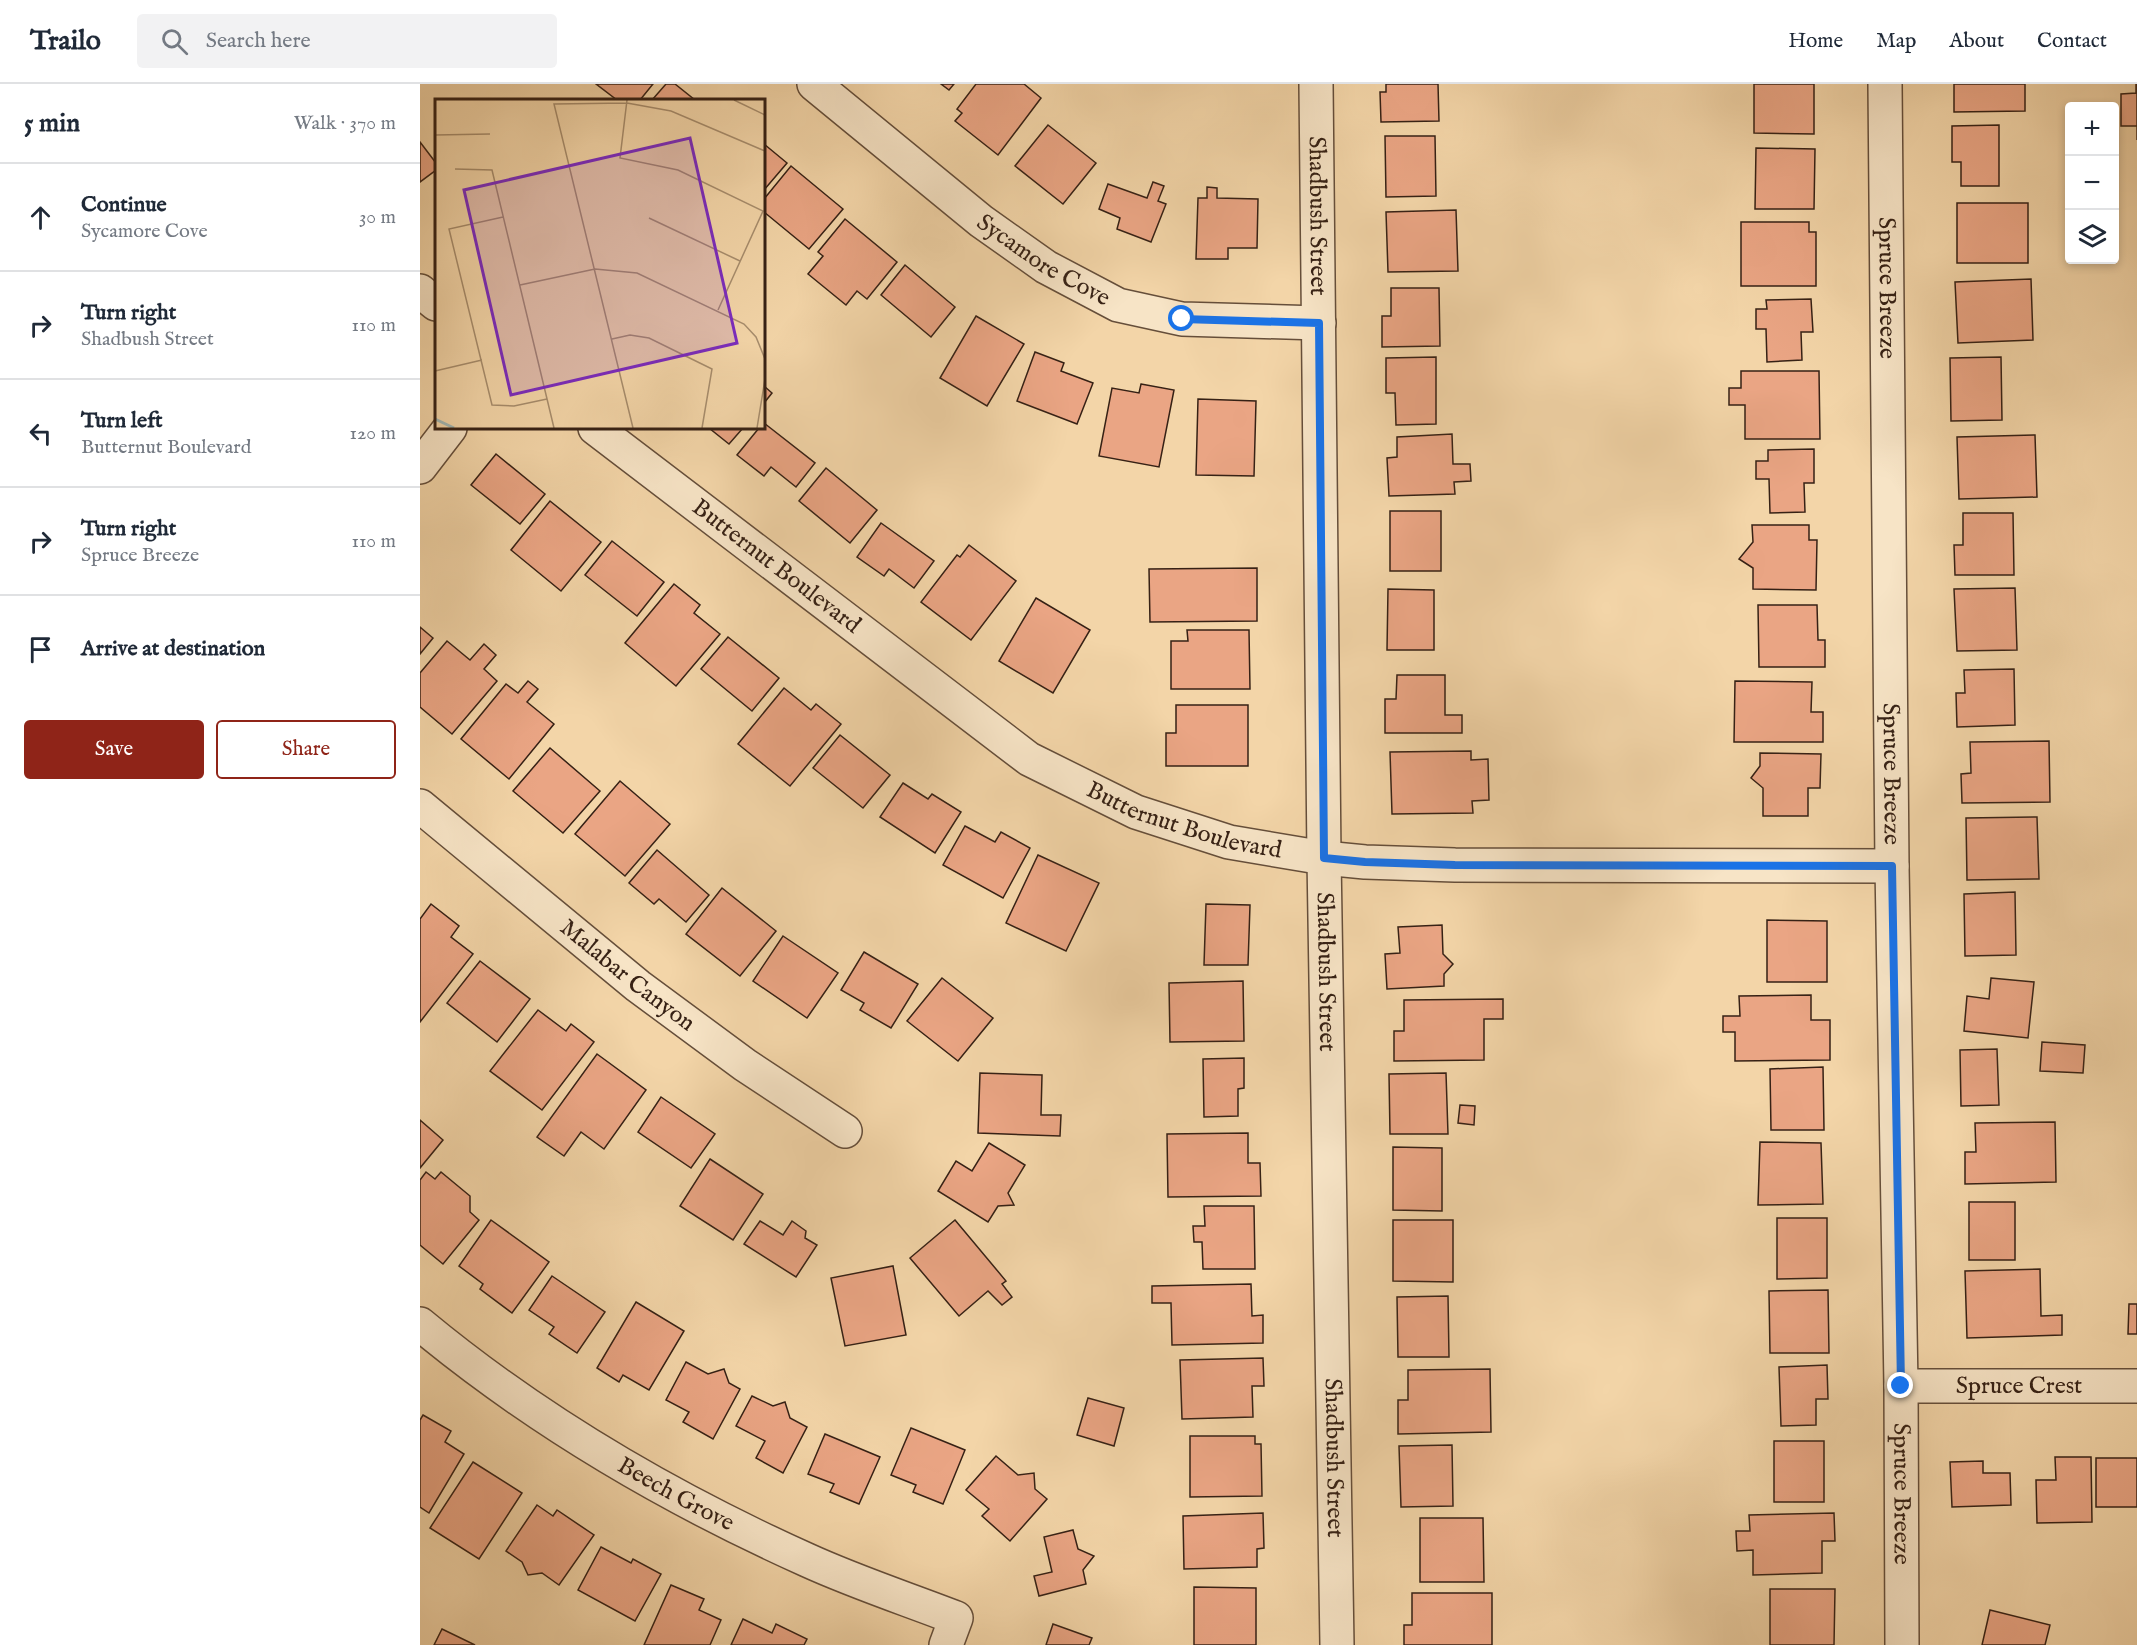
<!DOCTYPE html>
<html lang="en">
<head>
<meta charset="utf-8">
<style>
	body { margin:0; font-family:"IM FELL English",serif; background:#f2f2f3; color:#1f2937 }
	.controls { position:absolute; right:18px; top:18px; display:grid; overflow:hidden; border-radius:6px; box-shadow:0 3px 9px #0003 }
	.controls button { width:54px; height:54px; display:grid; place-items:center; padding:0; border:0; border-bottom:2px solid #e0e1e3; background:#fff; color:#1f2937; font:30px sans-serif }
	.stop { position:absolute; width:18px; height:18px; margin:-14px; border:4px solid #1a73e8; border-radius:50%; background:#fff }
	.stop.end { background:#1a73e8; border-color:#fff; box-shadow:0 2px 6px #0008 }
	.list { margin:0; padding:0; list-style:none }
	h2 { display:flex; justify-content:space-between; align-items:center; height:78px; margin:0; padding:0 24px; font-size:26px }
	h2 small { font-size:20px; font-weight:400; color:#747a83 }
	.list li { display:grid; grid-template-columns:39px 1fr auto; gap:18px; align-items:center; box-sizing:border-box; height:108px; padding:0 24px; border-top:2px solid #e0e1e3 }
	.list b { display:block; font-size:22px; white-space:nowrap }
	.list p { margin:0; font-size:20px; white-space:nowrap; color:#747a83 }
	.list em { font-size:20px; font-style:normal; color:#747a83 }
	.actions { display:flex; gap:12px; padding:18px 24px }
	.actions a { flex:1; padding:14px 0; border:2px solid #8f2418; border-radius:6px; text-align:center; font-size:21px; color:#8f2418 }
	.actions .main { background:#8f2418; color:#fff }
	.icon { flex:none; width:33px; height:33px; fill:none; stroke:currentColor; stroke-width:2; stroke-linecap:round; stroke-linejoin:round }
	.map { position:relative; flex:none; width:1717px; height:1561px; overflow:hidden }
	header { display:flex; align-items:center; gap:36px; box-sizing:border-box; height:84px; padding:0 30px; background:#fff; border-bottom:2px solid #e0e1e3 }
	header strong { font-size:28px }
	nav { display:flex; gap:33px; margin-inline-start:auto; font-size:21px }
	.search { width:420px; height:54px; background:#f2f2f3; display:flex; align-items:center; gap:15px; box-sizing:border-box; padding:0 21px; border-radius:6px; color:#747a83; font-size:22px }
	main { display:flex }
	aside { flex:1; background:#fff }
	.map>svg:first-child { display:block }
	.building { fill:#eaa584; stroke:#362115; stroke-width:1.5 }
	.lines { fill:none; stroke-linecap:round; stroke-linejoin:round }
	.minor-casing { stroke:#654e3a; stroke-width:36 }
	.minor { stroke:#f7e4c6; stroke-width:33 }
	.route { stroke:#1a73e8; stroke-width:8 }
	.labels { text-anchor:middle; dominant-baseline:central; stroke-width:5; stroke-linejoin:round; paint-order:stroke }
	.street-label { font-size:24px; fill:#362115; stroke:#f7e4c6 }
	.inset-river { fill:none; stroke:#a0b6b3; stroke-width:3 }
	.inset-road { fill:none; stroke:#a78d6d; stroke-width:1.5 }
	.view { fill:#7b2cbf; fill-opacity:0.15; stroke:#7b2cbf; stroke-width:3 }
	.inset-edge { fill:none; stroke:#362115; stroke-width:3 }
</style>
</head>
<body>
<header>
<strong>Trailo</strong>
<div class="search"><svg class="icon" aria-label="search" viewBox="0 0 24 24"><circle cx="10" cy="10" r="6"/><path d="M15 15l6 6"/></svg>Search here</div>
<nav><a>Home</a><a>Map</a><a>About</a><a>Contact</a></nav>
</header>
<main>
<aside>
<h2>5 min<small>Walk · 370 m</small></h2>
<ul class="list">
<li><svg class="icon" aria-label="ahead" viewBox="0 0 24 24"><path d="M12 20V5M6 11l6-6 6 6"/></svg><div><b>Continue</b><p>Sycamore Cove</p></div><em>30 m</em></li>
<li><svg class="icon" aria-label="right" viewBox="0 0 24 24"><path d="M7 20v-9h11M14 6l5 5-5 5"/></svg><div><b>Turn right</b><p>Shadbush Street</p></div><em>110 m</em></li>
<li><svg class="icon" aria-label="left" viewBox="0 0 24 24"><path d="M17 20v-9H6M10 6l-5 5 5 5"/></svg><div><b>Turn left</b><p>Butternut Boulevard</p></div><em>120 m</em></li>
<li><svg class="icon" aria-label="right" viewBox="0 0 24 24"><path d="M7 20v-9h11M14 6l5 5-5 5"/></svg><div><b>Turn right</b><p>Spruce Breeze</p></div><em>110 m</em></li>
<li><svg class="icon" aria-label="arrive" viewBox="0 0 24 24"><path d="M6 21V4h12l-3 4 3 4H6"/></svg><div><b>Arrive at destination</b></div></li>
</ul>
<div class="actions"><a class="main">Save</a><a>Share</a></div>
</aside>
<div class="map">
<svg width="1717" height="1561" viewBox="0 0 1717 1561">
	<rect width="100%" height="100%" fill="#f3d5a8"/>
	<filter id="stains"><feTurbulence type="fractalNoise" baseFrequency=".00333" numOctaves="4"/><feColorMatrix values="0 0 0 0 .2 0 0 0 0 .09 0 0 0 0 .02 0 0 0 .5 -.17"/></filter>
	<radialGradient id="worn" r=".72"><stop offset=".6" stop-color="#630" stop-opacity="0"/><stop offset="1" stop-color="#630" stop-opacity=".3"/></radialGradient>
	<g class="building">
		<polygon points="176,0 233,0 220,16 197,16"/>
		<polygon points="246,0 255,0 275,16 232,16"/>
		<polygon points="521,0 534,0 529,6"/>
		<polygon points="556,0 604,0 621,14 578,71 535,37 542,29 537,25"/>
		<polygon points="966,0 1018,0 1019,37 961,38 960,8 966,8"/>
		<polygon points="1334,0 1394,0 1394,50 1334,49"/>
		<polygon points="1534,0 1605,0 1605,27 1534,28"/>
		<polygon points="1716,0 1717,0 1717,56 1717,42 1701,42 1701,10 1716,9"/>
		<polygon points="628,41 676,79 643,120 595,82"/>
		<polygon points="1579,41 1579,102 1541,102 1541,78 1532,78 1532,42"/>
		<polygon points="965,52 1015,52 1016,112 966,113"/>
		<polygon points="0,58 16,79 16,86 0,98"/>
		<polygon points="344,60 367,79 344,106"/>
		<polygon points="1336,64 1395,65 1394,125 1335,125"/>
		<polygon points="371,82 423,125 389,165 344,128 344,115"/>
		<polygon points="733,98 744,102 738,117 746,120 731,158 697,145 700,134 679,125 688,100 727,114"/>
		<polygon points="787,103 797,104 797,114 838,115 837,164 808,164 808,175 776,175 778,114 787,114"/>
		<rect x="1537" y="119" width="71" height="60"/>
		<polygon points="1036,126 1038,187 968,188 966,128"/>
		<polygon points="425,135 477,178 447,215 437,207 426,221 388,190 403,172 398,168"/>
		<polygon points="1321,138 1389,138 1389,148 1396,148 1396,202 1321,202"/>
		<polygon points="485,181 535,223 511,253 461,211"/>
		<polygon points="1611,195 1613,256 1538,259 1535,198"/>
		<polygon points="971,204 1019,204 1020,262 962,263 962,232 971,232"/>
		<polygon points="1391,215 1393,248 1381,248 1382,276 1347,278 1346,245 1336,245 1336,225 1347,225 1346,216"/>
		<polygon points="556,232 604,260 567,322 520,294"/>
		<polygon points="615,268 644,279 641,287 673,299 657,340 597,317"/>
		<polygon points="1016,273 1016,340 976,341 975,309 966,309 966,274"/>
		<polygon points="1581,273 1582,336 1531,337 1530,274"/>
		<polygon points="1321,287 1399,287 1400,355 1325,355 1325,321 1309,321 1309,304 1321,304"/>
		<polygon points="721,300 754,306 739,383 679,372 692,304 719,309"/>
		<polygon points="344,302 352,309 344,319"/>
		<polygon points="778,315 836,317 834,392 776,391"/>
		<polygon points="344,339 395,379 376,403 351,383 344,392 317,371 339,344 344,344"/>
		<polygon points="289,344 323,344 309,360"/>
		<polygon points="1032,350 1033,380 1050,380 1051,397 1034,398 1035,410 969,412 967,374 977,373 977,353"/>
		<polygon points="1615,351 1617,413 1539,415 1537,353"/>
		<polygon points="1394,365 1394,399 1384,399 1385,428 1350,429 1349,395 1336,395 1336,377 1348,377 1348,366"/>
		<polygon points="76,370 125,410 100,440 51,401"/>
		<polygon points="406,384 457,426 430,459 379,417"/>
		<polygon points="130,417 181,458 141,507 91,466"/>
		<rect x="970" y="427" width="51" height="60"/>
		<polygon points="1543,429 1593,429 1594,491 1535,491 1534,461 1543,461"/>
		<polygon points="461,439 514,477 494,504 469,485 464,492 437,473"/>
		<polygon points="1332,441 1389,441 1389,456 1397,456 1396,506 1333,505 1333,484 1319,475 1333,458"/>
		<polygon points="192,457 244,498 217,532 165,491"/>
		<polygon points="549,461 596,497 551,556 501,518 537,471 540,473"/>
		<polygon points="837,484 837,537 730,538 729,485"/>
		<polygon points="254,500 280,521 274,529 300,550 256,602 205,559"/>
		<polygon points="1595,504 1597,566 1537,567 1534,505"/>
		<polygon points="968,505 1014,506 1014,566 967,566"/>
		<polygon points="616,514 670,546 633,609 579,577"/>
		<polygon points="1338,521 1397,521 1398,556 1405,556 1405,583 1339,583"/>
		<polygon points="0,543 13,554 0,570"/>
		<polygon points="767,546 829,546 830,605 751,605 751,557 768,557"/>
		<polygon points="308,553 359,594 332,627 281,585"/>
		<polygon points="27,557 50,576 64,560 76,571 64,585 77,597 32,650 0,623 0,589"/>
		<polygon points="1594,585 1595,641 1537,643 1536,609 1545,609 1544,586"/>
		<polygon points="977,591 1025,591 1025,631 1042,631 1042,649 965,649 965,615 976,615"/>
		<polygon points="108,597 118,605 107,618 134,640 89,695 41,655 86,600 98,609"/>
		<polygon points="1315,597 1392,598 1391,628 1403,628 1403,658 1314,658"/>
		<polygon points="364,604 391,626 396,620 421,640 370,702 318,660"/>
		<polygon points="756,621 828,621 828,682 746,682 746,649 756,649"/>
		<polygon points="420,651 470,691 443,724 393,684"/>
		<polygon points="1629,657 1630,718 1542,719 1541,690 1551,689 1550,658"/>
		<polygon points="130,664 180,707 143,749 93,707"/>
		<polygon points="1051,667 1051,676 1068,675 1069,716 1052,717 1053,729 972,730 970,668"/>
		<polygon points="1340,669 1401,670 1400,704 1388,704 1388,732 1343,732 1343,704 1331,694 1340,682"/>
		<polygon points="200,697 250,740 205,792 155,750"/>
		<polygon points="483,699 508,715 512,710 541,728 515,769 460,733"/>
		<polygon points="1617,733 1619,795 1547,796 1546,734"/>
		<polygon points="545,742 575,758 581,748 610,764 583,814 523,781"/>
		<polygon points="237,766 289,811 266,838 239,815 234,820 209,799"/>
		<polygon points="618,771 679,799 646,867 586,839"/>
		<polygon points="302,804 356,847 320,892 266,850"/>
		<polygon points="1595,808 1596,871 1545,872 1544,810"/>
		<polygon points="11,820 39,842 31,853 53,870 0,938 0,835"/>
		<polygon points="786,820 830,821 828,881 784,881"/>
		<polygon points="1347,836 1407,837 1407,898 1347,898"/>
		<polygon points="1022,841 1023,870 1033,880 1024,890 1024,902 967,905 965,870 980,869 978,843"/>
		<polygon points="363,852 418,889 387,934 333,897"/>
		<polygon points="444,868 498,900 471,944 440,926 444,919 421,906"/>
		<polygon points="60,877 110,915 77,958 27,919"/>
		<polygon points="522,894 573,934 538,977 487,937"/>
		<polygon points="1571,894 1614,898 1608,954 1544,947 1547,912 1569,915"/>
		<polygon points="823,897 824,957 750,958 749,899"/>
		<polygon points="1391,911 1391,936 1410,936 1410,976 1315,977 1315,948 1303,948 1303,932 1320,932 1319,912"/>
		<polygon points="1083,915 1083,935 1064,935 1064,976 974,977 974,947 984,947 984,916"/>
		<polygon points="118,926 146,947 151,940 174,958 122,1026 70,987"/>
		<polygon points="1622,958 1665,961 1663,989 1620,987"/>
		<polygon points="1577,965 1579,1021 1541,1022 1540,966"/>
		<polygon points="177,970 226,1006 184,1065 161,1048 144,1072 117,1053"/>
		<polygon points="824,974 824,1004 818,1005 818,1032 784,1033 783,975"/>
		<polygon points="1403,983 1404,1046 1351,1046 1350,985"/>
		<polygon points="560,989 622,991 621,1031 641,1031 640,1052 558,1049"/>
		<polygon points="1026,989 1028,1050 970,1050 969,990"/>
		<polygon points="241,1013 295,1050 271,1084 218,1048"/>
		<polygon points="1040,1021 1055,1022 1054,1041 1038,1039"/>
		<polygon points="0,1036 23,1056 0,1084"/>
		<polygon points="1635,1038 1636,1098 1545,1100 1545,1068 1556,1068 1555,1039"/>
		<polygon points="828,1049 828,1079 840,1079 841,1112 748,1113 747,1050"/>
		<polygon points="1340,1058 1401,1059 1403,1120 1338,1121"/>
		<polygon points="569,1059 605,1081 588,1109 594,1121 578,1122 568,1138 518,1107 536,1077 552,1087"/>
		<polygon points="973,1063 1022,1064 1022,1127 973,1126"/>
		<polygon points="290,1075 343,1110 313,1156 260,1122"/>
		<polygon points="6,1088 15,1095 21,1088 50,1112 50,1128 59,1136 23,1180 0,1161 0,1096"/>
		<rect x="1549" y="1118" width="46" height="58"/>
		<polygon points="784,1122 834,1122 835,1185 783,1185 782,1158 774,1158 773,1142 785,1142"/>
		<polygon points="1357,1134 1407,1134 1407,1194 1357,1195"/>
		<polygon points="71,1136 129,1178 92,1229 60,1205 63,1200 39,1182"/>
		<polygon points="535,1136 586,1197 582,1200 592,1213 582,1221 568,1207 539,1232 490,1174"/>
		<polygon points="973,1136 1033,1136 1033,1198 973,1197"/>
		<polygon points="340,1137 363,1151 372,1137 386,1147 385,1154 397,1161 376,1193 324,1160"/>
		<polygon points="473,1182 486,1251 425,1262 411,1194"/>
		<polygon points="1620,1185 1621,1232 1642,1231 1642,1251 1547,1254 1545,1187"/>
		<polygon points="132,1192 185,1228 157,1269 129,1250 134,1243 109,1226"/>
		<polygon points="831,1200 832,1232 843,1231 843,1259 752,1261 751,1219 732,1219 732,1202"/>
		<polygon points="1408,1206 1409,1269 1350,1269 1349,1207"/>
		<polygon points="1028,1212 1029,1273 978,1273 977,1213"/>
		<polygon points="216,1218 264,1247 229,1306 203,1291 199,1298 177,1284"/>
		<polygon points="1709,1220 1717,1220 1717,1250 1708,1250"/>
		<polygon points="843,1274 844,1302 832,1302 833,1333 762,1335 760,1276"/>
		<polygon points="266,1278 288,1290 304,1285 309,1299 320,1305 293,1355 263,1338 269,1328 246,1316"/>
		<polygon points="1407,1281 1408,1315 1396,1315 1396,1341 1361,1342 1359,1283"/>
		<polygon points="1070,1285 1071,1348 978,1350 978,1316 988,1316 988,1286"/>
		<polygon points="332,1312 353,1322 365,1318 370,1334 387,1343 363,1389 336,1374 345,1357 316,1342"/>
		<polygon points="668,1314 704,1324 694,1362 657,1351"/>
		<polygon points="3,1331 31,1347 25,1358 44,1370 9,1429 0,1423 0,1336"/>
		<polygon points="491,1344 545,1366 523,1420 493,1408 496,1401 471,1391"/>
		<polygon points="405,1350 460,1373 439,1420 410,1408 414,1400 388,1390"/>
		<polygon points="770,1352 835,1352 835,1360 841,1360 842,1412 770,1413"/>
		<rect x="1354" y="1357" width="50" height="61"/>
		<polygon points="1032,1361 1033,1422 981,1423 979,1362"/>
		<polygon points="576,1372 598,1391 614,1389 615,1405 627,1415 590,1457 562,1432 569,1425 546,1406"/>
		<polygon points="1635,1373 1671,1373 1672,1438 1617,1439 1616,1396 1636,1396"/>
		<rect x="1676" y="1374" width="41" height="49"/>
		<polygon points="1563,1377 1563,1389 1590,1389 1591,1421 1532,1423 1530,1378"/>
		<polygon points="53,1378 102,1409 59,1475 10,1444"/>
		<polygon points="117,1421 133,1432 137,1426 174,1451 139,1501 122,1489 108,1491 102,1478 86,1467"/>
		<polygon points="843,1429 844,1464 837,1465 837,1483 764,1485 763,1432"/>
		<polygon points="1414,1429 1415,1457 1402,1457 1402,1489 1333,1491 1333,1466 1317,1467 1316,1447 1330,1447 1329,1431"/>
		<polygon points="1000,1434 1063,1434 1064,1498 1000,1498"/>
		<polygon points="653,1446 658,1465 674,1472 663,1486 666,1500 619,1512 614,1492 632,1488 624,1453"/>
		<polygon points="181,1463 211,1479 213,1475 241,1490 215,1537 158,1506"/>
		<polygon points="251,1501 284,1515 279,1526 301,1536 290,1561 224,1561"/>
		<polygon points="774,1503 836,1504 836,1561 774,1561"/>
		<polygon points="1350,1505 1415,1505 1414,1561 1350,1561"/>
		<polygon points="992,1509 1072,1509 1072,1561 984,1561 984,1541 992,1541"/>
		<polygon points="1570,1526 1630,1541 1625,1561 1562,1561"/>
		<polygon points="323,1535 352,1549 356,1540 387,1555 384,1561 311,1561"/>
		<polygon points="633,1540 672,1554 669,1561 626,1561"/>
		<polygon points="22,1545 55,1561 14,1561"/>
	</g>
	<g class="lines">
		<defs>
			<g id="minor">
				<path id="s1" d="M 394,0 L 561,137 L 626,183 L 698,221 L 762,235 L 899,239"/>
				<path id="s2" d="M 896,0 L 904,774 L 917,1561"/>
				<path id="s3" d="M 1465,0 L 1472,782 L 1481,1302 L 1482,1561"/>
				<polyline points="0,207 16,220"/>
				<path id="s4" d="M 175,344 L 609,675 L 716,728 L 809,758 L 904,774 L 945,778 L 1035,781 L 1472,782"/>
				<polyline points="0,383 30,344"/>
				<path id="s5" d="M 0,722 L 218,902 L 325,981 L 425,1047"/>
				<path id="s6" d="M 0,1240 C 117,1337 249,1414 387,1476 C 435,1498 487,1515 536,1534 L 526,1561"/>
				<path id="s7" d="M 1481,1302 L 1717,1302"/>
			</g>
		</defs>
		<use href="#minor" class="minor-casing"/>
		<use href="#minor" class="minor"/>
	</g>
	<g class="lines">
		<polyline class="route" points="762,235 899,239 904,774 945,778 1035,781 1472,782 1481,1302"/>
	</g>
	<g class="labels">
		<g class="street-label">
			<text stroke="none"><textPath href="#s2" startOffset="132">Shadbush Street</textPath></text>
			<text stroke="none"><textPath href="#s1" startOffset="290">Sycamore Cove</textPath></text>
			<text stroke="none"><textPath href="#s3" startOffset="204">Spruce Breeze</textPath></text>
			<text stroke="none"><textPath href="#s4" startOffset="228">Butternut Boulevard</textPath></text>
			<text stroke="none"><textPath href="#s3" startOffset="690">Spruce Breeze</textPath></text>
			<text stroke="none"><textPath href="#s4" startOffset="714">Butternut Boulevard</textPath></text>
			<text stroke="none"><textPath href="#s2" startOffset="888">Shadbush Street</textPath></text>
			<text stroke="none"><textPath href="#s5" startOffset="268">Malabar Canyon</textPath></text>
			<text stroke="none"><textPath href="#s7" startOffset="118">Spruce Crest</textPath></text>
			<text stroke="none"><textPath href="#s2" startOffset="1374">Shadbush Street</textPath></text>
			<text stroke="none"><textPath href="#s6" startOffset="308">Beech Grove</textPath></text>
			<text stroke="none"><textPath href="#s3" startOffset="1410">Spruce Breeze</textPath></text>
		</g>
	</g>
	<g transform="translate(15 15)">
		<rect width="330" height="330" fill="#f3d5a8"/>
		<path class="inset-river" d="M 0,320 L 19,329"/>
		<path class="inset-road" d="M 192,1 L 185,59 L 243,71 L 328,112 L 283,211M 299,1 L 330,16M 0,36 L 55,35M 20,70 L 57,71 L 119,329M 68,118 L 14,130 L 57,306 L 79,307 L 112,300M 214,119 L 305,162M 85,186 L 160,170 L 202,174 L 309,225 L 321,238 L 330,260M 177,240 L 195,236 L 214,239 L 277,270 L 267,329M 0,272 L 47,261M 198,329 L 119,5 L 192,4 L 236,12 L 330,52M 322,329 L 330,280"/>
		<path class="view" d="M 255,39 L 302,244 L 76,296 L 29,91 Z"/>
		<rect width="330" height="330" class="inset-edge"/>
	</g>
	<rect width="100%" height="100%" filter="url(#stains)"/>
	<rect width="100%" height="100%" fill="url(#worn)"/>
</svg>
<div class="controls">
<button>+</button>
<button>−</button>
<button><svg class="icon" aria-label="layers" viewBox="0 0 24 24"><path d="M12 4l9 5-9 5-9-5zM3 14l9 5 9-5"/></svg></button>
</div>
<div class="stop" style="left:762px;top:235px"></div>
<div class="stop end" style="left:1481px;top:1302px"></div>
</div>
</main>
</body>
</html>
